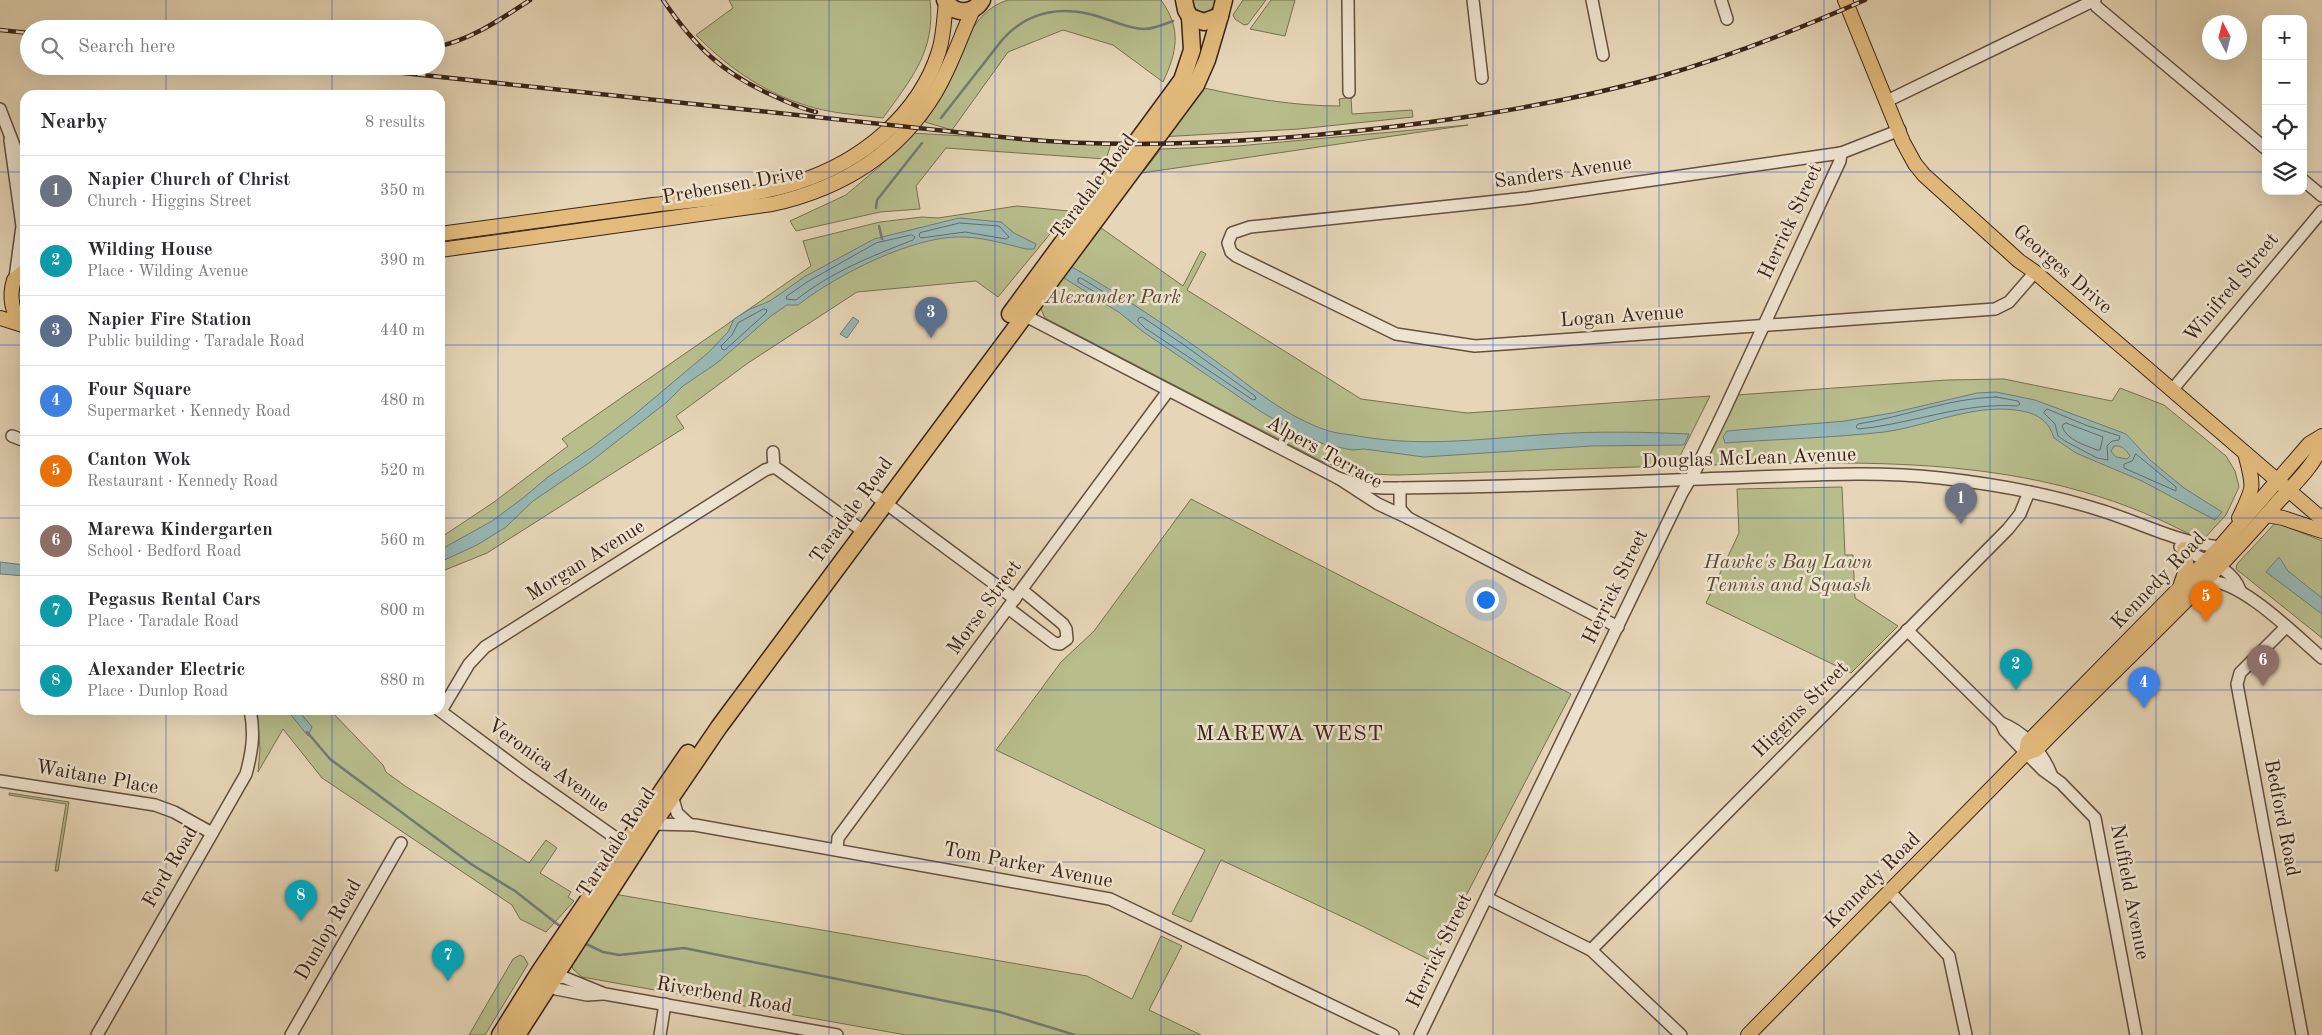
<!DOCTYPE html>
<html lang="en">
<head>
<meta charset="utf-8">
<style>
	body { margin:0; font-family:"Old Standard TT",serif; background:#f2f2f3; color:#2b2b33 }
	.controls { position:absolute; right:15px; top:15px; display:grid; overflow:hidden; border-radius:10px; box-shadow:0 5px 20px #0002 }
	.controls button { width:45px; height:45px; display:grid; place-items:center; padding:0; border:0; border-bottom:1px solid #e1e1e2; background:#fff; color:#2b2b33; font:25px sans-serif }
	.compass { position:absolute; left:2202px; top:15px; width:45px; height:45px; border-radius:50%; background:#fff; box-shadow:0 5px 20px #0002; rotate:353deg }
	.you { position:absolute; left:1485px; top:599px; width:18px; height:18px; margin:-12px; border:4px solid #fff; border-radius:50%; background:#1a73e8; box-shadow:0 0 0 8px #1a73e833 }
	.badge { display:grid; place-items:center; width:32px; height:32px; border-radius:50%; background:#0f766e; color:#fff; font-size:16px; font-weight:700 }
	.pin { position:absolute; translate:-50% -41px; filter:drop-shadow(0 1px 2px #0008) }
	.pin::after { content:''; position:absolute; top:26px; width:18px; height:15px; background:inherit; clip-path:polygon(0 0,100% 0,50% 100%) }
	.list { margin:0; padding:0; list-style:none }
	h2 { display:flex; justify-content:space-between; align-items:center; height:65px; margin:0; padding:0 20px; font-size:21px }
	h2 small { font-size:16px; font-weight:400; color:#7c7c81 }
	.list li { display:grid; grid-template-columns:32px 1fr auto; gap:15px; align-items:center; box-sizing:border-box; height:70px; padding:0 20px; border-top:1px solid #e1e1e2 }
	.list b { display:block; font-size:19px; white-space:nowrap }
	.list p { margin:0; font-size:16px; white-space:nowrap; color:#7c7c81 }
	.list em { font-size:16px; font-style:normal; color:#7c7c81 }
	.icon { flex:none; width:28px; height:28px; fill:none; stroke:currentColor; stroke-width:2; stroke-linecap:round; stroke-linejoin:round }
	.map { position:relative; flex:none; width:2322px; height:1035px; overflow:hidden }
	.search { position:absolute; background:#fff; box-shadow:0 5px 20px #0002; left:20px; top:20px; width:425px; height:55px; display:flex; align-items:center; gap:12px; box-sizing:border-box; padding:0 18px; border-radius:28px; color:#7c7c81; font-size:19px }
	.panel { position:absolute; background:#fff; box-shadow:0 5px 20px #0002; left:20px; top:90px; width:425px; height:625px; border-radius:15px }
	.map>svg:first-child { display:block }
	.green { fill:#b8bd8c; stroke:#787052 }
	.water { fill:#97b7b5; stroke:#717b76; fill-rule:evenodd }
	.lines { fill:none; stroke-linecap:round; stroke-linejoin:round }
	.shore { stroke:#686c66; stroke-width:1 }
	.stream { stroke:#717b76; stroke-width:2.5 }
	.minor-casing { stroke:#644f40; stroke-width:14 }
	.major-casing { stroke:#382218; stroke-width:16 }
	.highway-casing { stroke:#382218; stroke-width:19 }
	.minor { stroke:#efe4d0; stroke-width:11 }
	.major { stroke:#e3bb7c; stroke-width:14 }
	.highway { stroke:#e3bb7c; stroke-width:16 }
	.rail-casing { stroke:#382218; stroke-width:4.5 }
	.rail { stroke:#efe4d0; stroke-width:2.5; stroke-dasharray:8; stroke-linecap:butt }
	.grid { fill:none; stroke:#1d4ed8; stroke-width:1; stroke-opacity:0.55 }
	.labels { text-anchor:middle; dominant-baseline:central; stroke-width:5; stroke-linejoin:round; paint-order:stroke }
	.street-label { font-size:20px; fill:#382218; stroke:#efe4d0 }
	.park-label { font-size:20px; font-style:italic; fill:#584935; stroke:#efe4d0 }
	.quarter-label { font-size:22px; letter-spacing:1px; fill:#382218; stroke:#efe4d0 }
</style>
</head>
<body>
<div class="map">
<svg width="2322" height="1035" viewBox="0 0 2322 1035">
	<rect width="100%" height="100%" fill="#e6d6b7"/>
	<filter id="stains"><feTurbulence type="fractalNoise" baseFrequency=".004" numOctaves="4"/><feColorMatrix values="0 0 0 0 .2 0 0 0 0 .09 0 0 0 0 .02 0 0 0 .5 -.17"/></filter>
	<radialGradient id="worn" r=".72"><stop offset=".6" stop-color="#630" stop-opacity="0"/><stop offset="1" stop-color="#630" stop-opacity=".3"/></radialGradient>
	<g class="green">
		<path d="M 729,0 L 930,0 C 936,51 911,79 883,118 C 861,115 837,114 815,108 C 769,96 729,69 696,35 L 733,8 Z"/>
		<path d="M 1008,0 L 1161,0 C 1182,29 1177,52 1163,82 L 1113,45 L 1063,30 L 1008,52 L 952,130 L 925,122 C 931,112 939,103 944,92 C 961,59 968,12 1008,0 Z"/>
		<polygon points="1193,0 1215,0 1215,5 1208,12 1201,12 1195,8"/>
		<polygon points="1243,0 1266,0 1248,24 1244,25 1235,19 1233,15"/>
		<polygon points="1271,0 1295,0 1285,36 1250,29"/>
		<path d="M 1204,88 C 1250,98 1293,106 1340,106 L 1339,99 L 1351,97 L 1352,114 L 1412,110 L 1413,117 L 1299,129 L 1160,137 Z"/>
		<polygon points="1468,125 1142,173 1161,149 1238,146"/>
		<polygon points="910,133 1111,144 1106,159 946,148 916,186 920,209 880,212 796,231 790,221 846,195 880,166"/>
		<polygon points="1017,206 1069,211 998,297 976,281 857,292 748,363 676,416 684,428 487,553 440,572 440,538 494,502 568,446 562,439 811,266 803,241 880,222 922,217 938,218"/>
		<path d="M 1097,225 L 1183,286 L 1201,251 L 1206,254 L 1187,290 L 1361,399 L 1467,413 L 1710,396 L 1679,458 L 1667,466 L 1399,475 C 1371,475 1347,471 1321,461 L 1045,318 L 1039,305 Z"/>
		<path d="M 2004,379 L 2112,401 L 2120,388 L 2164,405 L 2226,456 L 2235,471 L 2239,487 L 2226,515 L 2202,541 C 2046,454 1882,461 1710,465 L 1707,460 L 1736,395 L 1947,380 Z"/>
		<polygon points="1842,487 1845,555 1853,555 1855,598 1898,626 1851,673 1706,603 1739,533 1737,489"/>
		<polygon points="1191,499 1571,694 1432,961 1360,925 1221,860 1191,922 1172,914 1205,850 996,750 1061,662 1094,631"/>
		<polygon points="2276,522 2322,541 2322,638 2236,569 2237,564"/>
		<polygon points="257,710 330,710 383,765 386,772 405,786 529,863 546,840 557,848 540,873 571,892 568,897 574,901 546,932 520,919 512,905 322,778 283,729 258,772 260,749"/>
		<polygon points="9,793 69,802 58,871 55,871 66,804 9,795"/>
		<polygon points="614,894 1087,976 1132,999 1161,936 1182,946 1149,1010 1201,1035 906,1035 582,977 573,969 571,961"/>
		<polygon points="520,955 524,957 528,964 485,1035 469,1035 513,959"/>
	</g>
	<g class="water">
		<path d="M 959,218 L 1001,222 L 1014,233 L 1036,244 L 1034,249 L 1026,249 C 1006,244 985,238 965,237 C 916,234 836,275 798,305 L 787,305 L 771,316 L 717,363 L 683,386 L 667,402 L 589,463 L 533,501 L 506,527 L 477,545 L 440,562 L 440,550 L 492,521 L 523,498 L 548,477 L 592,447 L 634,415 L 709,352 L 728,332 L 734,319 L 750,309 L 770,301 L 804,277 L 874,239 Z"/>
		<path d="M 1072,267 C 1121,295 1170,328 1217,362 C 1252,387 1287,418 1329,431 C 1338,434 1349,434 1358,436 C 1426,448 1486,438 1554,434 C 1599,431 1644,432 1689,434 L 1684,445 L 1591,446 L 1424,457 L 1364,449 L 1352,450 L 1324,444 L 1299,434 L 1260,411 L 1142,331 L 1120,313 L 1064,278 L 1063,272 L 1065,269 Z"/>
		<polygon points="853,317 859,321 847,338 840,334"/>
		<path d="M 1996,392 L 2035,400 L 2126,434 L 2150,460 L 2184,488 L 2222,512 L 2215,520 L 2142,481 L 2076,453 L 2054,438 C 2049,422 2039,414 2022,411 C 1976,402 1929,426 1884,432 C 1831,438 1778,439 1725,443 L 1723,437 L 1727,431 L 1845,421 L 1892,413 L 1977,393 ZM 2114,446 C 2122,445 2126,450 2130,456 L 2127,459 L 2116,457 L 2111,451 Z"/>
		<polygon points="2279,557 2288,571 2322,598 2322,614 2266,572"/>
		<polygon points="0,562 25,565 25,576 0,574"/>
		<polygon points="287,710 298,710 312,727 308,736"/>
	</g>
	<g class="lines">
		<g class="shore">
			<polygon points="960,223 999,226 1009,237 1006,239 965,232 921,238 919,236 920,233"/>
			<path d="M 912,235 L 915,237 L 913,240 C 872,256 831,272 796,300 L 786,299 L 787,296 L 807,282 L 876,243 Z"/>
			<polygon points="1081,278 1110,296 1111,300 1108,300 1078,282 1078,279"/>
			<polygon points="764,309 767,310 766,313 725,350 722,349 721,346 732,335 738,323"/>
			<polygon points="1139,318 1142,317 1184,345 1255,396 1256,399 1253,400 1145,328 1138,321"/>
			<path d="M 1996,397 L 2018,401 L 2020,404 L 2017,406 C 1963,402 1912,424 1858,429 L 1856,427 L 1858,424 C 1904,417 1949,398 1996,397 Z"/>
			<polygon points="2047,409 2088,426 2120,436 2119,440 2112,441 2107,446 2108,460 2097,458 2065,441 2058,436 2055,424 2044,413"/>
			<path d="M 2066,423 L 2103,437 L 2100,450 L 2097,450 C 2085,445 2066,440 2062,426 Z"/>
			<polygon points="2136,454 2176,487 2176,491 2124,468 2124,464 2132,461"/>
		</g>
		<g class="stream">
			<path d="M 941,118 L 1002,40 C 1029,9 1066,5 1103,18 C 1116,22 1130,29 1144,29 C 1154,29 1164,24 1173,21"/>
			<polyline points="876,208 877,200 922,143"/>
			<polyline points="879,226 882,239"/>
			<polyline points="307,732 330,759 471,864 515,891 561,927"/>
			<polyline points="584,943 603,952 619,955 684,948 1000,1012 1075,1035"/>
		</g>
		<defs>
			<g id="minor">
				<polyline points="1348,0 1349,92"/>
				<polyline points="1473,0 1482,78"/>
				<polyline points="1592,0 1603,55"/>
				<polyline points="1721,0 1727,19"/>
				<polyline points="2092,0 2097,7 2266,149"/>
				<polyline points="1887,101 2095,0"/>
				<polyline points="0,109 20,161 25,183"/>
				<polyline points="1900,130 1841,153 1527,198 1250,227 1232,233 1228,243 1231,252 1236,256 1396,334 1475,346 1995,309 2009,302 2035,272"/>
				<polyline points="10,140 22,226 15,278"/>
				<polyline points="2303,180 2322,196"/>
				<polyline points="1020,313 1338,478 1378,504 1408,518 1618,627"/>
				<polyline points="2172,390 2322,211"/>
				<polyline points="12,436 25,441"/>
				<polyline points="773,452 774,467"/>
				<path d="M 1338,478 L 1369,487 L 1384,488 C 1498,488 1613,482 1728,478 C 1799,476 1870,470 1940,478 C 1995,484 2050,494 2103,511 C 2141,523 2179,543 2220,547"/>
				<polyline points="1400,488 1400,509 1408,518"/>
				<polyline points="876,496 1015,599"/>
				<path d="M 2180,547 C 2201,561 2230,564 2240,590"/>
				<path d="M 2207,581 C 2242,580 2295,635 2322,658"/>
				<polyline points="1008,608 1054,643 1060,644 1067,639 1066,629 1063,624 1022,590"/>
				<polyline points="2286,627 2240,673 2237,684 2302,1035"/>
				<polyline points="1907,630 2001,723 2005,731 2026,753 2043,770 2061,783 2095,818 2136,1035"/>
				<polyline points="439,710 525,774 630,848"/>
				<polyline points="441,711 469,664 485,647 765,470 774,467 779,470 863,531"/>
				<path d="M 2001,723 C 2023,731 2043,753 2051,774"/>
				<polyline points="0,781 155,805 174,812 212,833"/>
				<polyline points="672,795 677,813 689,824"/>
				<polyline points="653,824 695,825 1110,899 1393,1035"/>
				<polyline points="837,850 838,838 1168,391"/>
				<polyline points="1890,892 1949,956 1966,1035"/>
				<polyline points="1487,898 1591,950 1681,1035"/>
				<polyline points="1591,950 2008,529 2020,514 2029,492"/>
				<polyline points="549,978 556,989 587,995 603,994"/>
				<polyline points="552,980 563,977 605,994 837,1035"/>
				<path d="M 97,1035 L 246,774 C 252,752 255,733 250,710"/>
				<polyline points="291,1035 401,843"/>
				<polyline points="660,1035 665,1004"/>
				<polyline points="1420,1035 1682,493 1695,471 1724,411 1840,161 1841,153"/>
			</g>
			<g id="major">
				<polyline points="1845,0 1903,142 1915,164 1924,175 2019,261 2035,272 2322,519"/>
				<path d="M 440,234 C 511,225 582,215 653,205 C 701,199 753,197 798,182 C 861,162 919,115 939,51 C 944,35 944,18 946,2"/>
				<path d="M 440,250 L 772,204 C 840,189 898,154 935,93 C 951,67 960,37 973,10"/>
				<path d="M 25,271 L 14,280 C 9,296 11,315 25,326"/>
				<polyline points="0,318 23,325"/>
				<polyline points="2267,515 2283,518 2322,531"/>
				<path d="M 2239,518 C 2255,486 2254,487 2245,453"/>
				<polyline points="2181,584 2187,567 2184,549"/>
				<polyline points="2026,753 2028,742 2220,547 2309,444 2322,436"/>
				<path d="M 1748,1035 L 2026,753 L 2036,750 C 2116,668 2201,591 2276,504 C 2291,487 2314,467 2322,444"/>
			</g>
			<g id="highway">
				<path d="M 945,0 C 954,15 973,15 982,0"/>
				<polyline points="1184,0 1186,10 1190,17 1204,22 1220,16 1224,0"/>
				<polyline points="1010,314 1182,80 1192,50 1190,17"/>
				<polyline points="500,1035 540,971 688,753"/>
				<polyline points="517,1035 653,824 719,727 1196,85 1207,60 1220,16"/>
			</g>
		</defs>
		<use href="#minor" class="minor-casing"/>
		<use href="#major" class="major-casing"/>
		<use href="#highway" class="highway-casing"/>
		<use href="#minor" class="minor"/>
		<use href="#major" class="major"/>
		<use href="#highway" class="highway"/>
		<defs>
			<g id="rail">
				<path d="M 663,0 C 695,47 723,74 776,97 C 789,103 802,109 816,112"/>
				<polyline points="0,30 29,33"/>
				<path d="M 436,47 C 471,40 501,19 530,0"/>
				<path d="M 338,66 L 1021,139 C 1119,148 1217,144 1316,135 C 1431,124 1546,108 1658,77 C 1728,57 1799,29 1865,0"/>
			</g>
		</defs>
		<use href="#rail" class="rail-casing"/>
		<use href="#rail" class="rail"/>
	</g>
	<path class="grid" d="M 166,0 L 166,29M 332,0 L 332,29M 498,0 L 498,1035M 663,0 L 663,1035M 829,0 L 829,1035M 995,0 L 995,1035M 1161,0 L 1161,1035M 1327,0 L 1327,1035M 1493,0 L 1493,1035M 1659,0 L 1659,1035M 1824,0 L 1824,1035M 1990,0 L 1990,1035M 2156,0 L 2156,1035M 166,66 L 166,95M 332,66 L 332,95M 0,172 L 25,172M 440,172 L 2266,172M 2303,172 L 2322,172M 0,345 L 25,345M 440,345 L 2322,345M 0,518 L 25,518M 440,518 L 2322,518M 0,690 L 25,690M 440,690 L 2322,690M 166,710 L 166,1035M 332,710 L 332,1035M 0,862 L 2322,862"/>
	<g class="labels">
		<g class="street-label">
			<text transform="translate(1563 173) rotate(-8)">Sanders Avenue</text>
			<text transform="translate(733 186) rotate(-10)">Prebensen Drive</text>
			<text transform="translate(1094 187) rotate(-53)">Taradale Road</text>
			<text transform="translate(1791 222) rotate(-65)">Herrick Street</text>
			<text transform="translate(2062 270) rotate(41)">Georges Drive</text>
			<text transform="translate(2232 288) rotate(-50)">Winifred Street</text>
			<text transform="translate(1622 317) rotate(-4)">Logan Avenue</text>
			<text transform="translate(1324 453) rotate(29)">Alpers Terrace</text>
			<text transform="translate(1749 459) rotate(-2)">Douglas McLean Avenue</text>
			<text transform="translate(852 511) rotate(-54)">Taradale Road</text>
			<text transform="translate(586 561) rotate(-32)">Morgan Avenue</text>
			<text transform="translate(2159 581) rotate(-46)">Kennedy Road</text>
			<text transform="translate(1616 587) rotate(-64)">Herrick Street</text>
			<text transform="translate(985 608) rotate(-54)">Morse Street</text>
			<text transform="translate(1801 710) rotate(-45)">Higgins Street</text>
			<text transform="translate(548 766) rotate(36)">Veronica Avenue</text>
			<text transform="translate(97 778) rotate(10)">Waitane Place</text>
			<text transform="translate(2281 818) rotate(79)">Bedford Road</text>
			<text transform="translate(617 843) rotate(-57)">Taradale Road</text>
			<text transform="translate(1028 866) rotate(11)">Tom Parker Avenue</text>
			<text transform="translate(171 867) rotate(-60)">Ford Road</text>
			<text transform="translate(1873 881) rotate(-45)">Kennedy Road</text>
			<text transform="translate(2129 892) rotate(79)">Nuffield Avenue</text>
			<text transform="translate(329 930) rotate(-60)">Dunlop Road</text>
			<text transform="translate(1440 951) rotate(-64)">Herrick Street</text>
			<text transform="translate(724 996) rotate(10)">Riverbend Road</text>
		</g>
		<g class="park-label">
			<text x="1113" y="298">Alexander Park</text>
			<text x="1788" y="563">Hawke's Bay Lawn<tspan x="1788" dy="23">Tennis and Squash</tspan></text>
		</g>
		<g class="quarter-label">
			<text x="1290" y="734">MAREWA WEST</text>
		</g>
	</g>
	<rect width="100%" height="100%" filter="url(#stains)"/>
	<rect width="100%" height="100%" fill="url(#worn)"/>
</svg>
<div class="controls">
<button>+</button>
<button>−</button>
<button><svg class="icon" aria-label="locate" viewBox="0 0 24 24"><circle cx="12" cy="12" r="6"/><path d="M12 2v4M12 18v4M2 12h4M18 12h4"/></svg></button>
<button><svg class="icon" aria-label="layers" viewBox="0 0 24 24"><path d="M12 4l9 5-9 5-9-5zM3 14l9 5 9-5"/></svg></button>
</div>
<svg class="compass" viewBox="-18 -18 36 36"><path d="M0-13l5 13h-10z" fill="#e53935"/><path d="M0 13l5-13h-10z" fill="#7c7c81"/></svg>
<div class="you"></div>
<div class="pin badge" style="left:1961px;top:524px;background:#6b7280">1</div>
<div class="pin badge" style="left:2016px;top:690px;background:#0f9aa8">2</div>
<div class="pin badge" style="left:931px;top:338px;background:#5c6f8a">3</div>
<div class="pin badge" style="left:2144px;top:708px;background:#3f7fe0">4</div>
<div class="pin badge" style="left:2206px;top:622px;background:#e8710a">5</div>
<div class="pin badge" style="left:2263px;top:686px;background:#8d6e63">6</div>
<div class="pin badge" style="left:448px;top:981px;background:#0f9aa8">7</div>
<div class="pin badge" style="left:301px;top:921px;background:#0f9aa8">8</div>
<div class="search"><svg class="icon" aria-label="search" viewBox="0 0 24 24"><circle cx="10" cy="10" r="6"/><path d="M15 15l6 6"/></svg>Search here</div>
<section class="panel">
<h2>Nearby<small>8 results</small></h2>
<ul class="list">
<li><span class="badge" style="background:#6b7280">1</span><div><b>Napier Church of Christ</b><p>Church · Higgins Street</p></div><em>350 m</em></li>
<li><span class="badge" style="background:#0f9aa8">2</span><div><b>Wilding House</b><p>Place · Wilding Avenue</p></div><em>390 m</em></li>
<li><span class="badge" style="background:#5c6f8a">3</span><div><b>Napier Fire Station</b><p>Public building · Taradale Road</p></div><em>440 m</em></li>
<li><span class="badge" style="background:#3f7fe0">4</span><div><b>Four Square</b><p>Supermarket · Kennedy Road</p></div><em>480 m</em></li>
<li><span class="badge" style="background:#e8710a">5</span><div><b>Canton Wok</b><p>Restaurant · Kennedy Road</p></div><em>520 m</em></li>
<li><span class="badge" style="background:#8d6e63">6</span><div><b>Marewa Kindergarten</b><p>School · Bedford Road</p></div><em>560 m</em></li>
<li><span class="badge" style="background:#0f9aa8">7</span><div><b>Pegasus Rental Cars</b><p>Place · Taradale Road</p></div><em>800 m</em></li>
<li><span class="badge" style="background:#0f9aa8">8</span><div><b>Alexander Electric</b><p>Place · Dunlop Road</p></div><em>880 m</em></li>
</ul>
</section>
</div>
</body>
</html>
